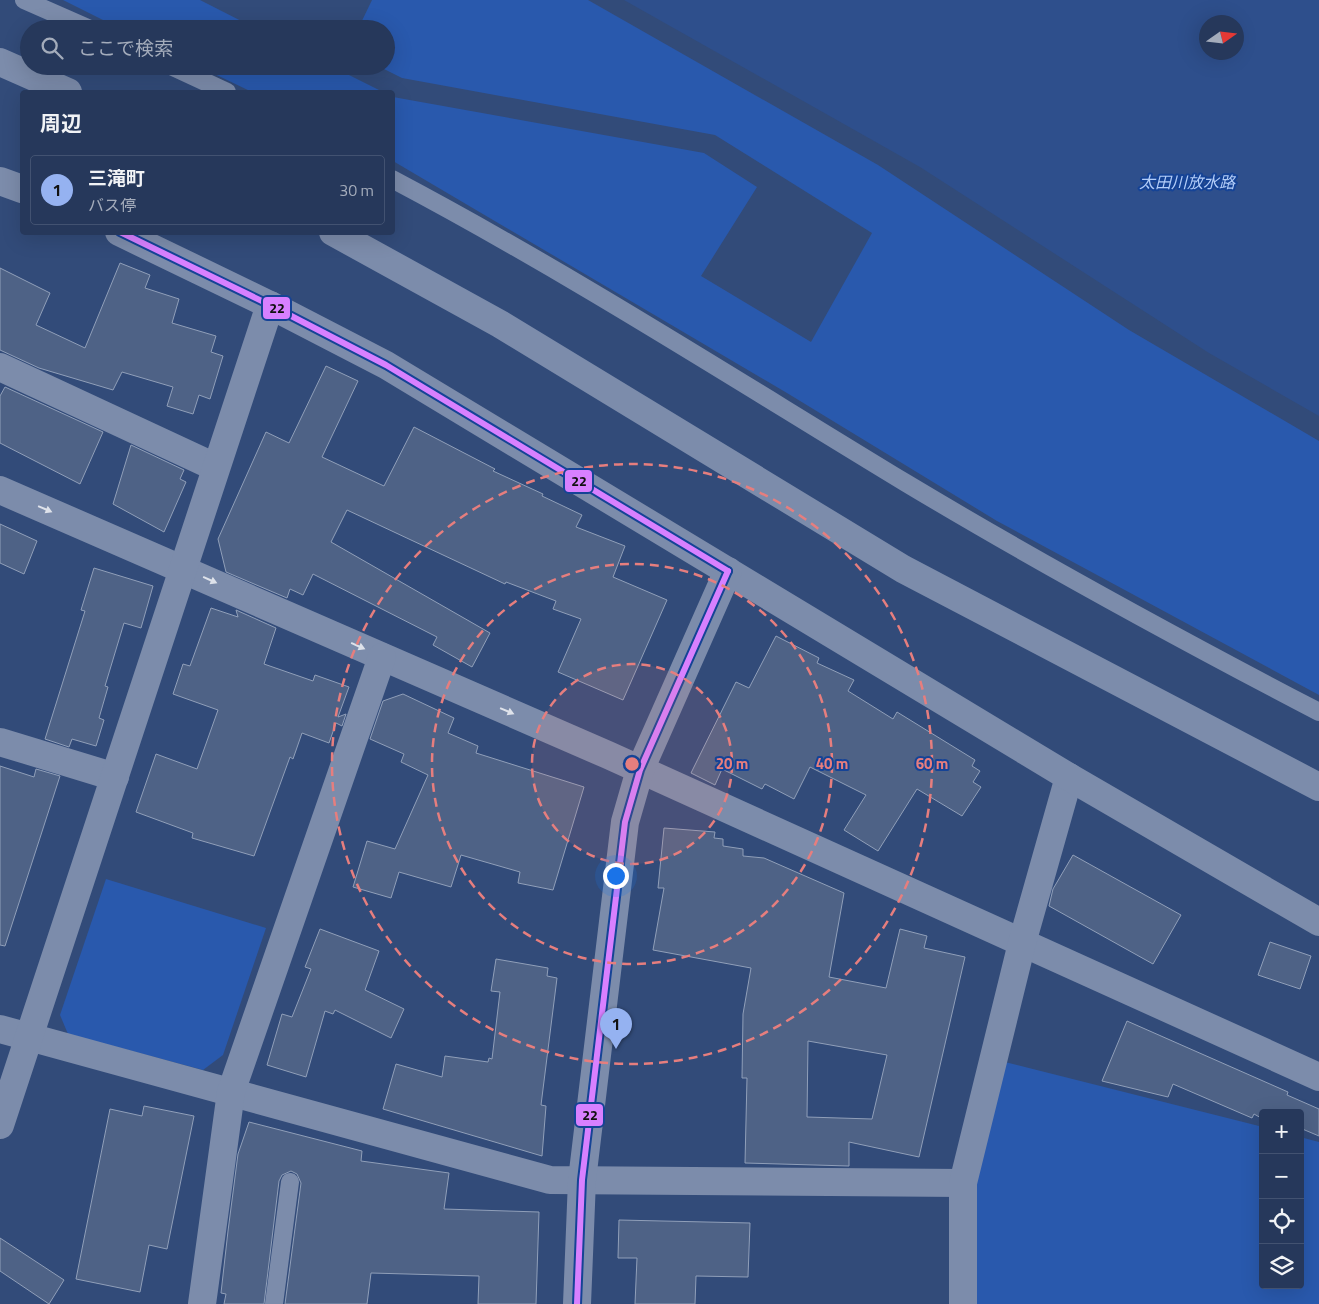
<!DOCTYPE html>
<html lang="ja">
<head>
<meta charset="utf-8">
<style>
	body { margin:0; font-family:"Titillium Web","Noto Sans JP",sans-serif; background:#324364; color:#f1f3f6 }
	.controls { position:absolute; right:15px; bottom:15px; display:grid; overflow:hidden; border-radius:5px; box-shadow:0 5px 20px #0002 }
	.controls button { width:45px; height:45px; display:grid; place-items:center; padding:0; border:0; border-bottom:1px solid #425271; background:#26385b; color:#f1f3f6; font:25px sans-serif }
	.compass { position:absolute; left:1199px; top:15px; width:45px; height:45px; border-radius:50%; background:#26385b; box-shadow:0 5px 20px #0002; rotate:76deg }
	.you { position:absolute; left:615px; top:875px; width:18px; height:18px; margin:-12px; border:4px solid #fff; border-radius:50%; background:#1a73e8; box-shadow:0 0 0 8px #1a73e833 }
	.badge { display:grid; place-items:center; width:32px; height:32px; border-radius:50%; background:#95b2f1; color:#111; font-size:16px; font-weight:700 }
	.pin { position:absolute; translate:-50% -41px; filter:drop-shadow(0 1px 2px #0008) }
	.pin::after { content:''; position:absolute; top:26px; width:18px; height:15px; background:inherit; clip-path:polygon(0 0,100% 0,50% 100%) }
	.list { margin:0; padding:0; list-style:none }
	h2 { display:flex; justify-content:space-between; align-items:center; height:65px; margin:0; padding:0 20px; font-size:21px }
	h2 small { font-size:16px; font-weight:400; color:#a4acbb }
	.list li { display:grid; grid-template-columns:32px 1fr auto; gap:15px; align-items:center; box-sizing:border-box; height:70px; margin:0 10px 10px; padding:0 10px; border:1px solid #425271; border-radius:5px }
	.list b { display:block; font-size:19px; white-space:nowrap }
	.list p { margin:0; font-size:16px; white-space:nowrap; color:#a4acbb }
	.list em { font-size:16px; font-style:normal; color:#a4acbb }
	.icon { flex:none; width:28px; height:28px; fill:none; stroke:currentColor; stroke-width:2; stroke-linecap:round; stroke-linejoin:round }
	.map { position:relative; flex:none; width:1319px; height:1304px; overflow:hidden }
	.search { position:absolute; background:#26385b; box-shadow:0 5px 20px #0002; left:20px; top:20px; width:375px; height:55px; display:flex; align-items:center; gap:12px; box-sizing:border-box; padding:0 18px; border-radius:28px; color:#a4acbb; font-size:19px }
	.panel { position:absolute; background:#26385b; box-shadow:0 5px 20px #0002; left:20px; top:90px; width:375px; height:145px; border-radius:5px }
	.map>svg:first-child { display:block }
	.green { fill:#2959ad }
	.water { fill:#2e4f8c; fill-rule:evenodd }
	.building { fill:#4e6286; stroke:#909fb9; fill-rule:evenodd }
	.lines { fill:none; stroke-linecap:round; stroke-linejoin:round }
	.service { stroke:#7c8cab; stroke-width:18 }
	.minor { stroke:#7c8cab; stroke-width:28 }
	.tertiary { stroke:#7c8cab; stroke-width:28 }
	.bus-1-casing { stroke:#154396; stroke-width:10 }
	.bus-1 { stroke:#d880ff; stroke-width:6 }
	.oneway { fill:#dee2ea }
	.ring { fill:none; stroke:#e67e7e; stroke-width:2.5; stroke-dasharray:9 6 }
	.labels { text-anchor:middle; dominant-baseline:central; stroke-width:4; stroke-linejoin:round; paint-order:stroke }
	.water-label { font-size:16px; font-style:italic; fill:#b3cdf8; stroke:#154396 }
	.centre { fill:#e67e7e; stroke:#154396; stroke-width:2.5 }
	.ring-label { font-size:15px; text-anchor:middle; font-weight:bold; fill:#e67e7e; stroke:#154396; stroke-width:4; stroke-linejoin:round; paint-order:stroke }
	.line-badge { stroke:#154396; stroke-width:2 }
	.pale-badge-label { font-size:14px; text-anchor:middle; font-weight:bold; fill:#111 }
</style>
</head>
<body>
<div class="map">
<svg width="1319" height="1304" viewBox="0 0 1319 1304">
	<rect width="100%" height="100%" fill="#324b79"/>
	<g class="green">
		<polygon points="63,0 200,0 257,29 121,29"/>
		<polygon points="372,0 588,0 878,165 1129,330 1319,441 1319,695 997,521 787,393 393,161 393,97 704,153 757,187 701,276 811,342 872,233 715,135 402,78 378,66 386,66 386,29 358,29"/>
		<polygon points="198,66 331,66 383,92 252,92"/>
		<polygon points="106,879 266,928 223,1055 203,1070 68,1034 60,1015"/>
		<polygon points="1005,1062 1263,1127 1263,1285 1300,1285 1300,1137 1319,1142 1319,1304 974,1304 973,1187"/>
	</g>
	<path class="water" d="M 624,0 L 1319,0 L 1319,416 L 1209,353 L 920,167 ZM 1206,22 L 1236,22 L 1236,52 L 1206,52 Z"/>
	<g class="building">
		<polygon points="120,263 150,275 145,288 179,299 172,323 216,336 211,352 223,356 210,399 199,395 193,414 167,406 173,387 122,372 113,390 39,368 0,350 0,268 50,293 36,325 85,348"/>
		<polygon points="326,366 358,381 322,457 384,486 414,427 495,469 493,471 543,494 542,496 582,515 576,527 625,546 613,577 667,600 623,700 558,672 581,619 553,609 556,601 506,582 505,584 347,510 331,542 490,633 472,667 433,645 437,637 313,574 303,595 290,589 287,598 226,572 218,539 266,432 289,443"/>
		<polygon points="5,387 103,432 80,484 0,443 0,396"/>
		<polygon points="131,445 184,470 180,479 186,482 164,532 113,504"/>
		<polygon points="0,524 37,541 24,574 0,563"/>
		<polygon points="94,568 153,586 141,628 124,623 105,686 108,687 99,718 104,720 96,746 72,739 69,747 45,739 85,611 81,610"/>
		<polygon points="211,608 238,617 236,610 276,628 264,664 313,681 315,675 349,687 338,717 346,714 342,726 336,723 329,743 302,733 293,759 290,757 254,856 192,838 193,833 136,812 156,754 197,769 218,710 173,694 183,664 190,666"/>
		<polygon points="776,636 819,658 817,663 854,680 848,691 893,719 897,712 975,760 972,766 980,771 973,782 981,787 962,816 917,789 878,851 844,830 866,795 810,767 794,799 765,784 762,789 722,769 715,785 691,773 736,682 749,688"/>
		<polygon points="403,694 454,718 448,733 478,746 476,753 584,787 553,890 518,883 520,872 461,855 451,887 399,872 391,898 353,887 367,841 395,849 428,775 401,762 404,754 370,739 383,701"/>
		<polygon points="0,766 34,777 36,769 60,776 5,946 0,945"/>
		<path d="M 664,828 L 715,832 L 714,838 L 723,839 L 723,846 L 743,849 L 743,856 L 764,858 L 844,893 L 829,977 L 886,988 L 900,929 L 927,936 L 924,948 L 965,957 L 919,1157 L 849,1142 L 849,1166 L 745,1163 L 747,1078 L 742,1078 L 743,1014 L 751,968 L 653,950 L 664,888 L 658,888 ZM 808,1041 L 887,1055 L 872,1119 L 807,1117 Z"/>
		<polygon points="1073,855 1181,915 1153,964 1049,906 1053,889"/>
		<polygon points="320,929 379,951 365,990 404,1009 391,1038 335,1010 333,1014 325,1011 306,1077 267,1065 282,1014 292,1017 311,969 305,967"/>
		<polygon points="1270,942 1311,956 1300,989 1258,975"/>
		<polygon points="496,959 548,968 547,976 557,978 541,1105 546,1106 542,1156 383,1109 396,1064 442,1077 445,1056 488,1062 489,1058 492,1059 500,992 491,991"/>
		<polygon points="1127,1021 1288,1092 1287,1095 1319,1109 1319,1136 1300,1128 1300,1113 1263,1113 1263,1119 1254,1114 1252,1118 1173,1084 1168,1097 1102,1081"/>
		<polygon points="144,1106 194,1116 167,1249 149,1245 140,1292 76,1279 110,1109 142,1116"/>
		<polygon points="249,1122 362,1151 361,1161 449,1173 444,1209 539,1212 536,1304 478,1304 479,1276 371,1273 367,1304 285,1304 301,1183 297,1174 291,1171 282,1175 279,1181 264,1304 224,1304 226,1294 221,1293 228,1231 238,1154"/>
		<polygon points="619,1220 750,1223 748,1277 696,1276 695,1304 635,1304 637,1258 618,1258"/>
		<polygon points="0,1238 64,1280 49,1304 0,1271"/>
	</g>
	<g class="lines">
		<g class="service">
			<polyline points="24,0 90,29"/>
			<polyline points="171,66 227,92"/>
			<path d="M 392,179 C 568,272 736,380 906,483 C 1041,564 1179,639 1319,712"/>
			<polyline points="274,1304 290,1182"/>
		</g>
		<g class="minor">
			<polyline points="0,367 215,467"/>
			<polyline points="0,490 608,755 1319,1077"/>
			<polyline points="0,742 115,777"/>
			<polyline points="0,1029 550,1180 963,1183"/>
			<polyline points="0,1125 270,305"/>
			<polyline points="202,1304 231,1092 382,657"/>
			<polyline points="963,1304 963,1183 1022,943 1069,777"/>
		</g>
		<g class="tertiary">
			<polyline points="0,62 68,92"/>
			<polyline points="0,181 22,189"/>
			<polyline points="119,232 270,305 386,365 1069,777 1319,922"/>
			<polyline points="333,232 500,324 903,569 1319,787"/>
			<polyline points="577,1304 582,1180 625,822 640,770 728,571"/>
		</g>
		<defs>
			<g id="bus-1">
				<polyline points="120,232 270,305 386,365 728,571"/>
				<polyline points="577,1304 582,1180 625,822 640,770 728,571"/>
			</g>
		</defs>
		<use href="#bus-1" class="bus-1-casing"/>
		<use href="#bus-1" class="bus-1"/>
	</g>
	<defs><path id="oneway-solid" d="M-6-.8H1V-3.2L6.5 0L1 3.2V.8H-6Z" transform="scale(1.25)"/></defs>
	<g class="oneway">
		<use href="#oneway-solid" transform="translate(45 509) rotate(23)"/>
		<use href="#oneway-solid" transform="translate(210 580) rotate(24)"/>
		<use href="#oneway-solid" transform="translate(358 646) rotate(24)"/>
		<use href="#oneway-solid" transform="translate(507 711) rotate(23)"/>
	</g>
	<circle cx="632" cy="764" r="100" fill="#e67e7e" fill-opacity=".12"/>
	<g class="ring">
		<circle cx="632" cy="764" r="100"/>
		<circle cx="632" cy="764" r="200"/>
		<circle cx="632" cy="764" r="300"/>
	</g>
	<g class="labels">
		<g class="water-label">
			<text x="1187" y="182">太田川放水路</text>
		</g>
	</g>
	<circle cx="632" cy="764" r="8" class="centre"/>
	<g class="ring-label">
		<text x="732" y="769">20 m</text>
		<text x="832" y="769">40 m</text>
		<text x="932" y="769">60 m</text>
	</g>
	<g class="line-badge">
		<rect x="262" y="296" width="29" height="24" rx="5" fill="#d880ff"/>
		<rect x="564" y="469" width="29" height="24" rx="5" fill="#d880ff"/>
		<rect x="575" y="1103" width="29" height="24" rx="5" fill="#d880ff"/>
	</g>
	<g class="pale-badge-label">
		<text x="277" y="313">22</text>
		<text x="579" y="486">22</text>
		<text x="590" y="1120">22</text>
	</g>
</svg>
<div class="controls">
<button>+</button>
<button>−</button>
<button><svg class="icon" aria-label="locate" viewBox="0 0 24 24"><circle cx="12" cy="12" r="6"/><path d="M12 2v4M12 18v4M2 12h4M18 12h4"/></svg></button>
<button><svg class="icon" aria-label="layers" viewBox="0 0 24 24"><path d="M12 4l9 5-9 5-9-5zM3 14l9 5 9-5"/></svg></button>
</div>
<svg class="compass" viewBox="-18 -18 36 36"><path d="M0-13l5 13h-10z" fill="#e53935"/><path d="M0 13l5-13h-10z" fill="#a4acbb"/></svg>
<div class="you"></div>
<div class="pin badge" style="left:616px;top:1049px">1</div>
<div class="search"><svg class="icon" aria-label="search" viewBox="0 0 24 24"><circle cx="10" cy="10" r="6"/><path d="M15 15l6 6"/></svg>ここで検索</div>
<section class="panel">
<h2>周辺<small></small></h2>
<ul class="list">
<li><span class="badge">1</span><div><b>三滝町</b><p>バス停</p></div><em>30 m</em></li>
</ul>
</section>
</div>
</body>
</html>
